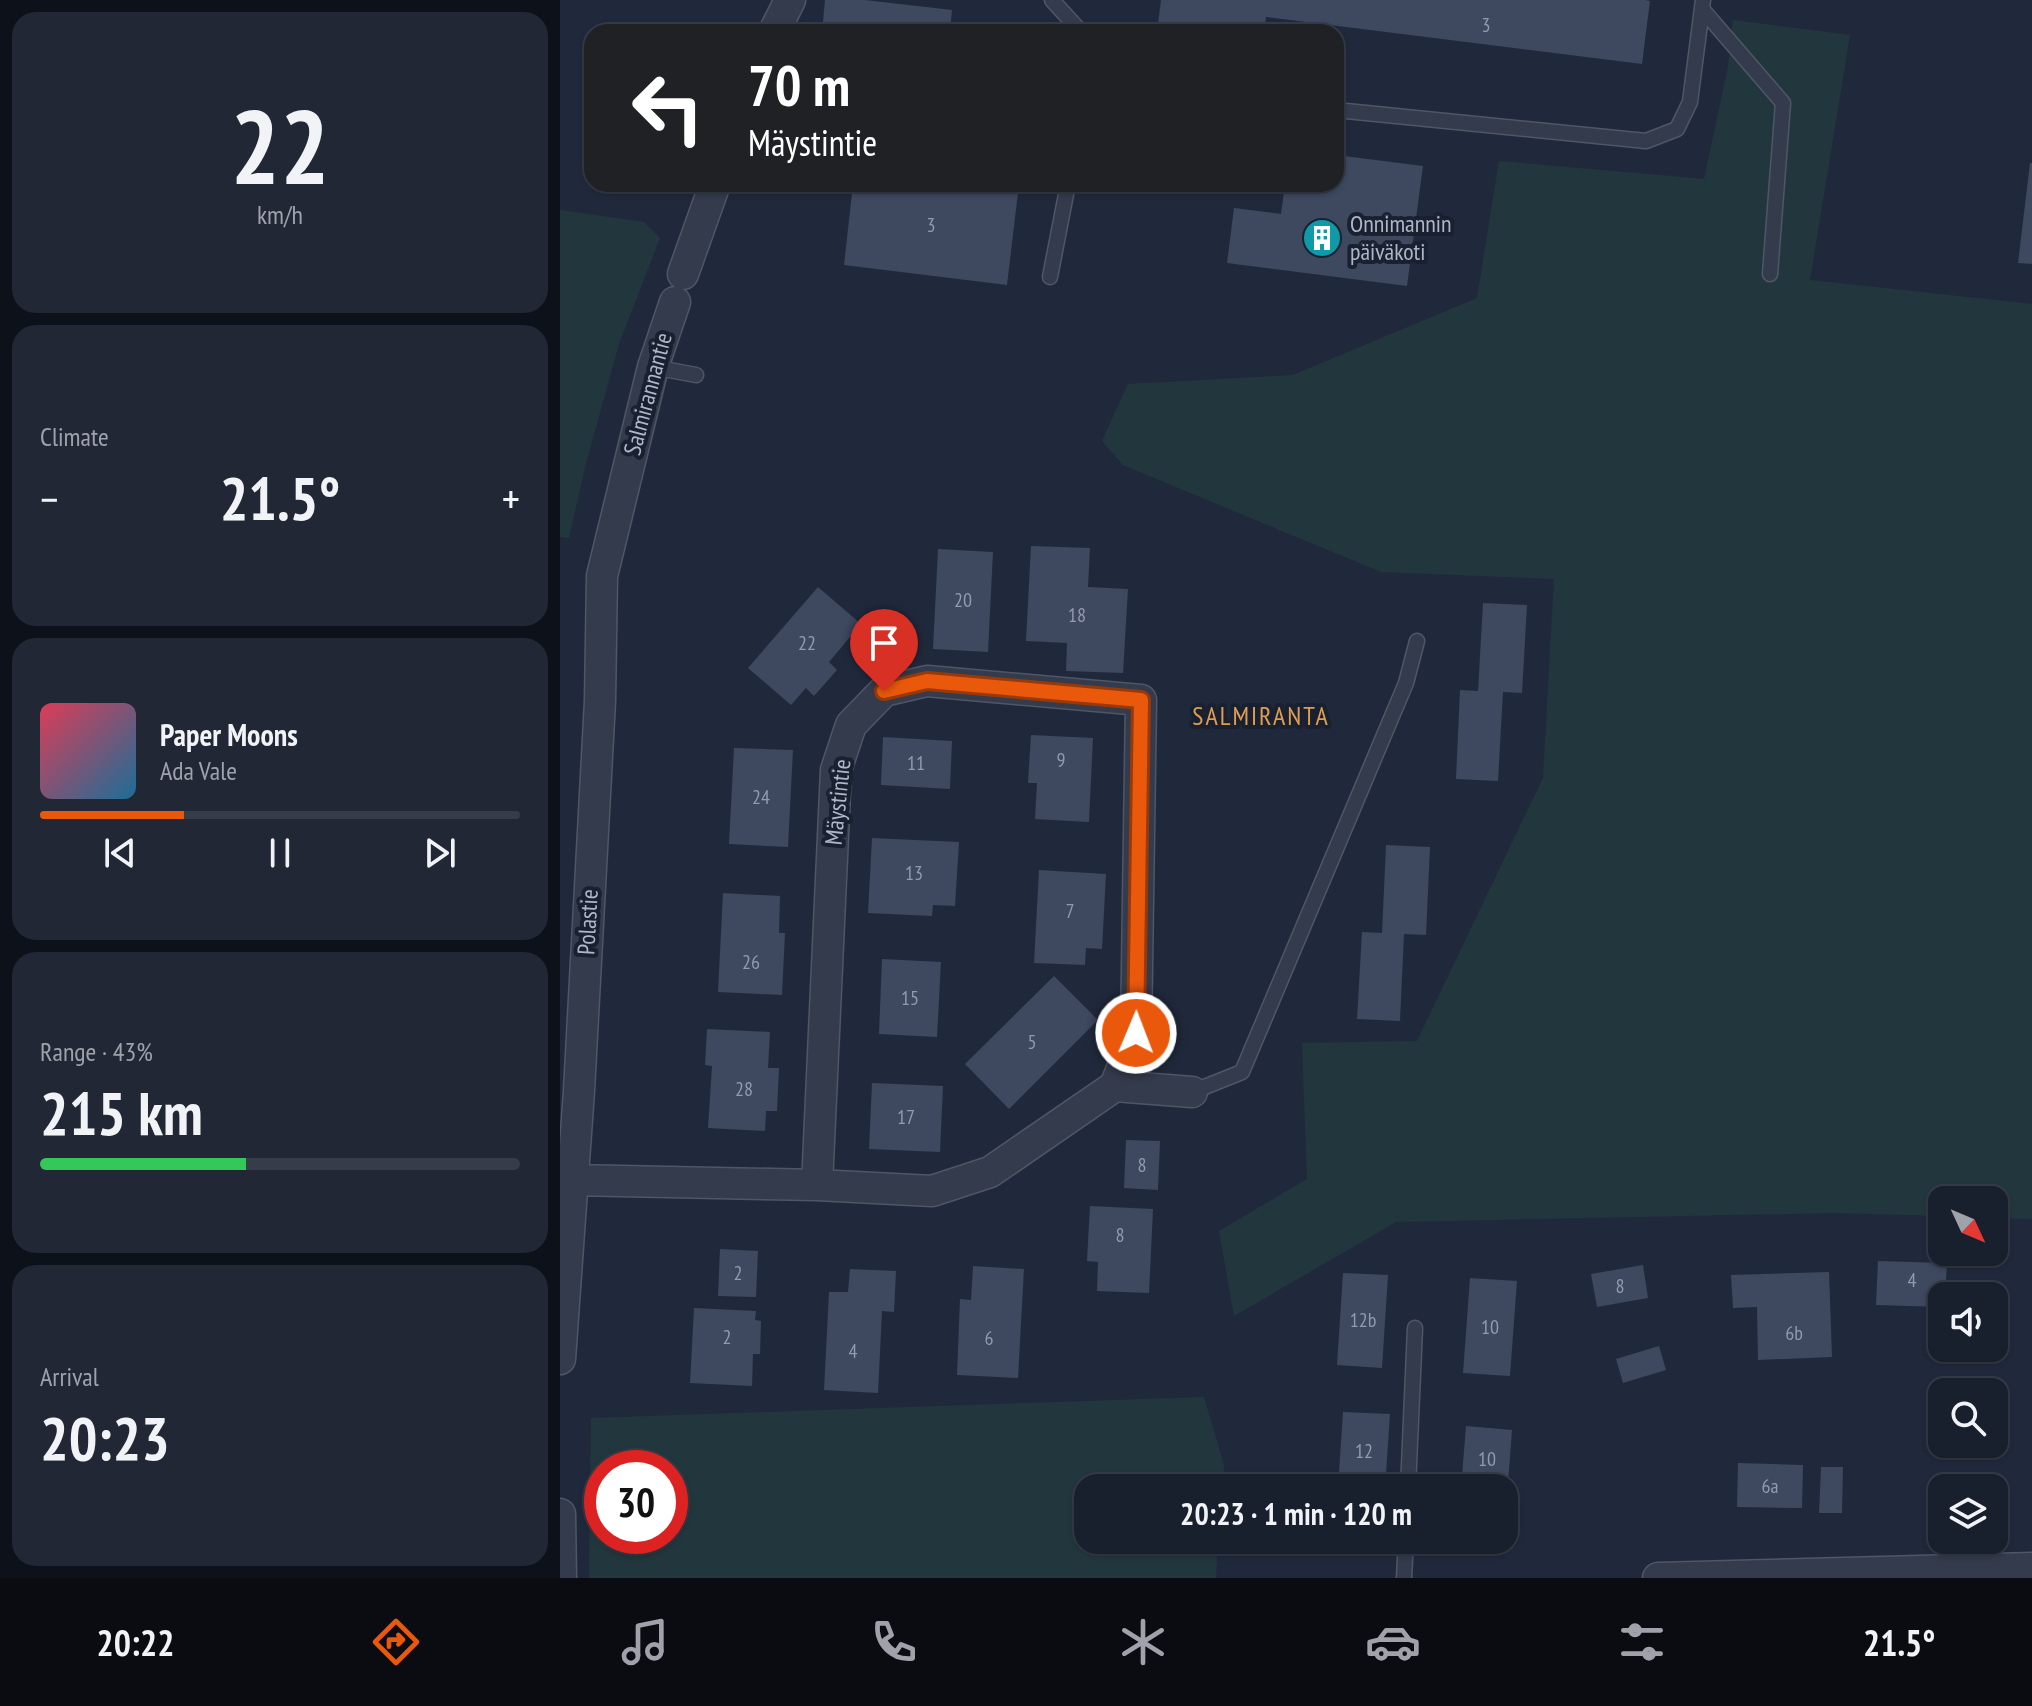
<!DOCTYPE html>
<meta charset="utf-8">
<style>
body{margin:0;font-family:"PT Sans Narrow",sans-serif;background:#212735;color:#f1f3f6;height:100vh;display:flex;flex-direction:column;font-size:30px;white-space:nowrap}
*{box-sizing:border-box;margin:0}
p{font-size:26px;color:#9fa2aa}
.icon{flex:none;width:44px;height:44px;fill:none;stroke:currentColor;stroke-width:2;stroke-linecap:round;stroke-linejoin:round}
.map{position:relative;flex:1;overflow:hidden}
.drawer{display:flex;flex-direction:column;gap:12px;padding:12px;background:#0d1119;width:560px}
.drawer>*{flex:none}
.hud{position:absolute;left:24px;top:24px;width:760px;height:168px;border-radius:24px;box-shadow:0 2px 6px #0004,0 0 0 2px #363d49;background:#202124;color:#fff;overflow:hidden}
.needle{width:52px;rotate:134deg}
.buttons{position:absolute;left:1368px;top:1186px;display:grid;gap:16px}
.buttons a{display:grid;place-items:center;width:80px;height:80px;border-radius:16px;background:#181f2d;box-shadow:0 2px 6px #0004,0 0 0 2px #363d49;font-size:40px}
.speed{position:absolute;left:24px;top:1450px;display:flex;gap:16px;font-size:40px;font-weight:700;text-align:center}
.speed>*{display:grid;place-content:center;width:104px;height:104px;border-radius:50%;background:#181f2d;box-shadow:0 2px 6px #0004,0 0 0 2px #363d49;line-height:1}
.speed .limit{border:12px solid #d22;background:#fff;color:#111}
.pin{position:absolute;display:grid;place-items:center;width:68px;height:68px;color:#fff;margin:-82px -34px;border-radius:50% 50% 50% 0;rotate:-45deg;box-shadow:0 0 8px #0007}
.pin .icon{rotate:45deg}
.me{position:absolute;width:88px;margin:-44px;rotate:1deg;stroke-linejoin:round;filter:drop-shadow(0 0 6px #0008)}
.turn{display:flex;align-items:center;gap:28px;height:168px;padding:0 32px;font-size:36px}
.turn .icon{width:104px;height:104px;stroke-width:2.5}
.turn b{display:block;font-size:56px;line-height:68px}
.big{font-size:60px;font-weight:700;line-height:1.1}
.drawer .tile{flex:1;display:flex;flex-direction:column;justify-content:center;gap:12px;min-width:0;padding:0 28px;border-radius:24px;background:#212735}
.drawer .dial{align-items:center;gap:0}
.dial b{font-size:104px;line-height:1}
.song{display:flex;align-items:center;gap:24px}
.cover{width:96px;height:96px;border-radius:12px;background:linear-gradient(135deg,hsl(350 70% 55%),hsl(200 70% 35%))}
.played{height:8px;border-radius:4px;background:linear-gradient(90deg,#ea580c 30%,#363d49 30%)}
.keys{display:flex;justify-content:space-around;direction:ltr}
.heat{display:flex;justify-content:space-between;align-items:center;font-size:44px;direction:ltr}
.charge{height:12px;border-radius:6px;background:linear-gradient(90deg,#34c759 43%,#363d49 0)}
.trip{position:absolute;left:514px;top:1474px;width:444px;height:80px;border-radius:24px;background:#181f2d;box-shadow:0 2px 6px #0004,0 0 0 2px #363d49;font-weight:700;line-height:80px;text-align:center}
.menu{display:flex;height:128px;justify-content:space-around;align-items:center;background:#0a0c12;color:#9fa2aa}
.menu .icon{width:56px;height:56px}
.menu .current{color:#ea580c}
.menu b{font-size:36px;color:#f1f3f6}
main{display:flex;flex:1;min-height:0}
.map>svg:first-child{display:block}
</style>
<main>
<section class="drawer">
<div class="tile dial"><b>22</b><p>km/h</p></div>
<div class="tile"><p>Climate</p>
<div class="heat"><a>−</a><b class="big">21.5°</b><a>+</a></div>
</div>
<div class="tile">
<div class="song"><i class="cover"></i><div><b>Paper Moons</b><p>Ada Vale</p></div></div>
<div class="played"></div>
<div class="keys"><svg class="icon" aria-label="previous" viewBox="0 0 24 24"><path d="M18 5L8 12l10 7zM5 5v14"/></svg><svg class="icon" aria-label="pause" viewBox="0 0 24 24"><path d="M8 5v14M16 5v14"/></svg><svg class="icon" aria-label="next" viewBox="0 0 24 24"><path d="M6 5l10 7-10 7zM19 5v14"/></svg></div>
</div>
<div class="tile"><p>Range · 43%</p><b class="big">215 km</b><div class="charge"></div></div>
<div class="tile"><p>Arrival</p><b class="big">20:23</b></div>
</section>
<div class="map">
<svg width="1472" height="1578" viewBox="0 0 1472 1578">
<rect width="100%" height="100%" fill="#20293c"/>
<path fill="#22373d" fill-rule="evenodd" d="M1173,20L1290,35L1250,280L1472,304V1219L1434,1218V1200H1382V1216L1273,1213L836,1222L674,1316L659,1231L747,1179L742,1043L857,1041L983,778L994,579L821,572L563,465L542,441L568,384L733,375L917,298L939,161L1144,179L1168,67Z
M0,210L84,222L100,238L59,344L25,467L9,538L0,537Z
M644,1397L664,1465L662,1488H528V1540H658L656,1578H29L31,1418ZM110,1468V1536H42V1468Z"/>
<path fill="#3e485e" d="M265,0H305L392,10L390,32H262Z
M601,0H1085L1090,1L1082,64L706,17L704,32H597Z
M776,155L863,166L847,286L667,263L674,208L721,214L725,184H776Z
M1470,163H1472V264L1458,263Z
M293,184H459L447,285L284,265Z
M471,546L530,548L528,587L568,589L563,673L506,671L507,643L466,641Z
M378,549L433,552L428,652L373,649Z
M258,587L301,624L269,662L277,670L254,696L246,688L231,705L188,668Z
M923,603L967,605L962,693L943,692L938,781L896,779L900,690L918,691Z
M471,735L533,738L529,822L475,819L477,783H468Z
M323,737L392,741L390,789L321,785Z
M174,748L233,750L228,847L169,844Z
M312,838L399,842L395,906L373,905L372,916L308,913Z
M826,845L870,847L866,935L844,934L840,1021L797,1019L802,932L822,933Z
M479,870L546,874L542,949L526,948L525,965L474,963Z
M163,893L220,896L219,933H225L222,995L158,992Z
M322,959L381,962L377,1037L319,1034Z
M494,976L538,1020L449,1109L405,1064Z
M147,1029L210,1032L208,1068H219L217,1111H206L205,1131L148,1128L152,1066L145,1065Z
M312,1083L383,1086L380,1152L309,1149Z
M566,1140L600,1141L598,1190L564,1188Z
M530,1206L593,1209L589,1293L537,1291L538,1262L527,1261Z
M160,1249L198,1251L196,1297L158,1296Z
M1318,1261L1387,1263L1385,1296H1382V1307L1316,1305Z
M1083,1265L1088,1298L1037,1307L1031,1274Z
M413,1266L464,1269L458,1378L397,1375L400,1299L411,1300Z
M290,1269L336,1271L334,1312L322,1311L318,1393L264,1390L269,1292H288Z
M1269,1272L1272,1357L1198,1360L1197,1307L1173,1308L1171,1275Z
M783,1273L828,1275L822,1368L777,1365Z
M910,1278L957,1281L950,1376L903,1373Z
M134,1308L196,1311L195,1320L201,1321L200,1354H193L192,1386L130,1383Z
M1099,1346L1106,1370L1063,1383L1056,1359Z
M1381,1381L1421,1382L1420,1392H1381Z
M783,1412L830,1414L825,1488H778Z
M1379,1424H1382V1444H1418V1453L1378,1452Z
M906,1426L952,1430L946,1510H944V1488H901Z
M1178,1463L1243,1465L1242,1508L1177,1507Z
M1261,1467H1283L1282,1513H1259Z"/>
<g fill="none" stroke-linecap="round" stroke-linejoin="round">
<g stroke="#4f5666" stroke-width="17">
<path id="lane" d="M492,0L521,32
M1142,9L1223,103L1210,274
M776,110L1086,141L1117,129L1130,102L1143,0
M490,277L508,184
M93,367L136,375
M632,1092L682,1072L846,683L857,641
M848,1488L855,1328
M844,1578L846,1540"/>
</g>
<g stroke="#4f5666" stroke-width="33">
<path id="street" d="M214,32L230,0
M123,274L155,184
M555,1086L632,1092
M13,1180L257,1185L276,770L291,725L324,691L367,681L581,700L576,1033L555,1086L430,1172L372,1191L257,1185
M0,1359L19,1091L40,701L42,576L93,367L115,302
M0,1514L1,1578
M1098,1578L1472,1568"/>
</g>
<use href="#lane" stroke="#343b4c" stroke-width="14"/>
<use href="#street" stroke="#343b4c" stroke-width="30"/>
</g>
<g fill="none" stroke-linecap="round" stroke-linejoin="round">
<g stroke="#983908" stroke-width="20">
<path id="route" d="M324,691L367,681L581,700L576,1033"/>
</g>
<use href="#route" stroke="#ea580c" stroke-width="14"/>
</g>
<defs>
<g id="building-disc" transform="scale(2)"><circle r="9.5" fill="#0f9aa8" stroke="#192030"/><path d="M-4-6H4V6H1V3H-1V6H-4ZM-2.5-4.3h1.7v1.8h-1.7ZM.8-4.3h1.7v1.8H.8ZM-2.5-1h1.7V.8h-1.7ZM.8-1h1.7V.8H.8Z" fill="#fff"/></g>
</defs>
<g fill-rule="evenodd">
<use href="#building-disc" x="762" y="238"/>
</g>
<g text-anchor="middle" stroke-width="8" stroke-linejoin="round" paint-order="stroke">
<g font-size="20" fill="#939aae">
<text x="926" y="32">3</text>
<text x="371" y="232">3</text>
<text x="403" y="607">20</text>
<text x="517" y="622">18</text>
<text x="247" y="650">22</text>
<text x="501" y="767">9</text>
<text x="356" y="770">11</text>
<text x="201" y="804">24</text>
<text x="354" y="880">13</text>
<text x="510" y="918">7</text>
<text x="191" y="969">26</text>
<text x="350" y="1005">15</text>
<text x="472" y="1049">5</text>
<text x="184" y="1096">28</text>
<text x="346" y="1124">17</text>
<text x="582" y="1172">8</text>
<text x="560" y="1242">8</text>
<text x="178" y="1280">2</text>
<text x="1352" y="1287">4</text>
<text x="1060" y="1293">8</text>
<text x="803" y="1327">12b</text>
<text x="930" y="1334">10</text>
<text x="1234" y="1340">6b</text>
<text x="167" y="1344">2</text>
<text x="429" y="1345">6</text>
<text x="293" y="1358">4</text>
<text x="804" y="1458">12</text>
<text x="927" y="1466">10</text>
<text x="1210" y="1493">6a</text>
</g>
<g font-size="24" fill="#afb6c8" stroke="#192030" text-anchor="start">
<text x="790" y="232">Onnimannin<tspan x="790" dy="28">päiväkoti</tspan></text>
</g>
<g font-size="24" fill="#afb6c8" stroke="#192030">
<text transform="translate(88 394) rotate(-75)" y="8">Salmirannantie</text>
<text transform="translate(278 802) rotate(-84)" y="8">Mäystintie</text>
<text transform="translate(28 922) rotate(-87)" y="8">Polastie</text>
</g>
<g font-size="26" letter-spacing="2" fill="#dc9d55" stroke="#192030">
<text x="701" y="725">SALMIRANTA</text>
</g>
</g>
</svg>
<div class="buttons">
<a><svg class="needle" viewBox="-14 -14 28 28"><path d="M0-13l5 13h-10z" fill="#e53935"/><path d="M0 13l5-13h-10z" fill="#9fa2aa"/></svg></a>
<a><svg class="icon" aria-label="sound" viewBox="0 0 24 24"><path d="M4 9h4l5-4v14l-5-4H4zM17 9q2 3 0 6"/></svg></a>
<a><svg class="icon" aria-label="search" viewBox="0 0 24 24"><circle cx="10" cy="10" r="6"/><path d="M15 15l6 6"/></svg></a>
<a><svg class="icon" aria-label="layers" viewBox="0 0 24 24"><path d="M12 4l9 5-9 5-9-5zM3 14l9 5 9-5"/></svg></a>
</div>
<div class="speed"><div class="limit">30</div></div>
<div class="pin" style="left:324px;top:691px;background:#d93025"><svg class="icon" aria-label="arrive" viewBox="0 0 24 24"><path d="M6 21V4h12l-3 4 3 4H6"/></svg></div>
<svg class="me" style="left:576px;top:1033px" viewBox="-20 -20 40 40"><circle r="17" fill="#ea580c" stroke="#fff" stroke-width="3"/><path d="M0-11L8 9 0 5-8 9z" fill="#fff"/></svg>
<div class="trip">20:23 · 1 min · 120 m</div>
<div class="hud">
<div class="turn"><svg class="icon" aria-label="left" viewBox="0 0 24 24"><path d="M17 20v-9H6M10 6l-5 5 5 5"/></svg><div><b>70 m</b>Mäystintie</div></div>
</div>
</div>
</main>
<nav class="menu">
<b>20:22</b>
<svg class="icon current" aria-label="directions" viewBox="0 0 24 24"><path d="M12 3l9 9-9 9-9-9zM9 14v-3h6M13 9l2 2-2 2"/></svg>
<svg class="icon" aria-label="music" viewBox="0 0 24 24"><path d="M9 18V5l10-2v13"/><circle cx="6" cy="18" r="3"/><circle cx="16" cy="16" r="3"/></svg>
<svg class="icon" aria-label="phone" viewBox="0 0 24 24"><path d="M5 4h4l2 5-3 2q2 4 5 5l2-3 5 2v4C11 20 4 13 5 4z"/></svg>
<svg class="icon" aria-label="climate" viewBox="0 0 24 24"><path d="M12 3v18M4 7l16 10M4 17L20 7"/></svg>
<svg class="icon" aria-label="car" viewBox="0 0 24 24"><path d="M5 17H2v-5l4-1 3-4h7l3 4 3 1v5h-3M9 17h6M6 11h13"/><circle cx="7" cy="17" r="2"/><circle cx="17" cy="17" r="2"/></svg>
<svg class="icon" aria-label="filters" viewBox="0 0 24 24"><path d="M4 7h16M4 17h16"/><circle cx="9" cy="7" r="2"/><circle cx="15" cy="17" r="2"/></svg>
<b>21.5°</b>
</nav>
